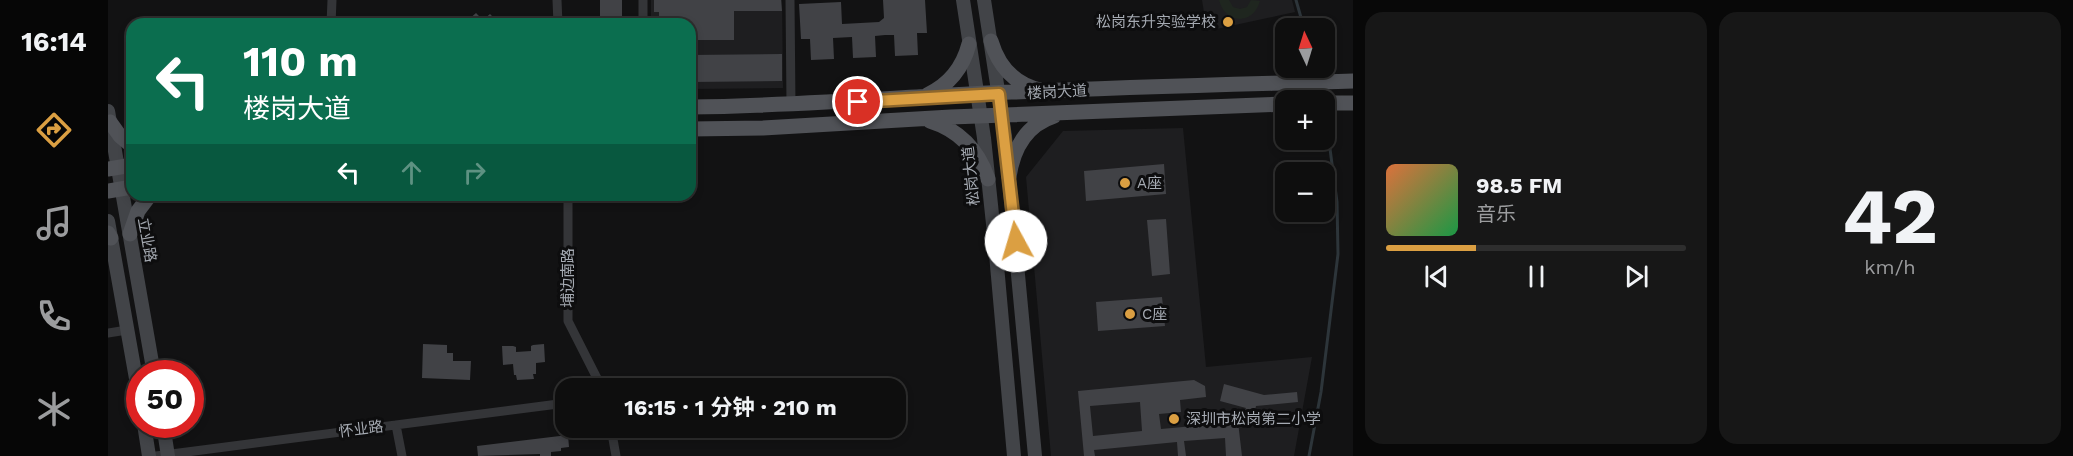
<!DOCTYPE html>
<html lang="zh">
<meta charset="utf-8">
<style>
body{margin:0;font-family:"Work Sans","Noto Sans SC",sans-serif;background:#171717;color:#f1f3f6;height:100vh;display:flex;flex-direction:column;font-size:22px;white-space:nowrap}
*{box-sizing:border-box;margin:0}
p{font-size:20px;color:#9b9c9e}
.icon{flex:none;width:33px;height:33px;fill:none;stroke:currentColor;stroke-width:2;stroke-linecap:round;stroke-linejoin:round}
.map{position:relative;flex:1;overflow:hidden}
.details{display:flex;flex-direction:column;gap:12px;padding:12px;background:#080808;width:720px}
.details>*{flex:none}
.banner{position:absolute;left:18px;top:18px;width:570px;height:183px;border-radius:18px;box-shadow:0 3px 9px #0003,0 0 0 2px #2e2e2e;background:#0b6e4f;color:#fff;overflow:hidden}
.needle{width:39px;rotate:356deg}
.tools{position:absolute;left:1167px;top:18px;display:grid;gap:12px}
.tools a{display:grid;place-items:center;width:60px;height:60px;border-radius:12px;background:#0e0e0e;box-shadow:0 3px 9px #0003,0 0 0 2px #2e2e2e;font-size:30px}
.speed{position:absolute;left:18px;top:360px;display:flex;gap:12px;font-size:30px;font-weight:700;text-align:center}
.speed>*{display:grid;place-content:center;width:78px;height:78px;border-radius:50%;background:#0e0e0e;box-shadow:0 3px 9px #0003,0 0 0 2px #2e2e2e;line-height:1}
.speed .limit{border:9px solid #d22;background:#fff;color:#111}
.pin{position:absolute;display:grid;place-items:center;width:51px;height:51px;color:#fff;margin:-26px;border:3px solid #fff;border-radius:50%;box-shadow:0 2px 6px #0007}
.me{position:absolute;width:66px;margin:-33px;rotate:354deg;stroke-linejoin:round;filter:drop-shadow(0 0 4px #0008)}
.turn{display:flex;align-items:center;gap:21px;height:126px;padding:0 18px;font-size:27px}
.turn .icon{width:78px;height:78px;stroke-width:2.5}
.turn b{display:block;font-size:42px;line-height:51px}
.lanes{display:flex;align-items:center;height:57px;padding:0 18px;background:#0003;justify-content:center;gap:30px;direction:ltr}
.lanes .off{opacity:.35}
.details .card{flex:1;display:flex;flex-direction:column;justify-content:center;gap:9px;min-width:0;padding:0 21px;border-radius:18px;background:#171717}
.details .dial{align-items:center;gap:0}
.dial b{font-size:78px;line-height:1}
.song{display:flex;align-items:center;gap:18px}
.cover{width:72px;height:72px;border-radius:9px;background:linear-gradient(135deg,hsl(20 70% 55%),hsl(140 70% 35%))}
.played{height:6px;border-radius:3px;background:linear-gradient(90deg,#db9f42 30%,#2e2e2e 30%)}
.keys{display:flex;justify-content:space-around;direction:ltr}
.details .tiles{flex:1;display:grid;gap:12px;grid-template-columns:repeat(2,1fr)}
.trip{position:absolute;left:447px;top:378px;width:351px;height:60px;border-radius:18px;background:#0e0e0e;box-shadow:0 3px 9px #0003,0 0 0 2px #2e2e2e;font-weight:700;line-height:60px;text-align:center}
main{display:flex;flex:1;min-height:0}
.tab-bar{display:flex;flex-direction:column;width:108px;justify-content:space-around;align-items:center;background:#060606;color:#9b9c9e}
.tab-bar .icon{width:42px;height:42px}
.tab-bar .active{color:#db9f42}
.tab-bar b{font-size:27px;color:#f1f3f6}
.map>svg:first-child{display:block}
</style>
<main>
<nav class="tab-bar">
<b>16:14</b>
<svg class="icon active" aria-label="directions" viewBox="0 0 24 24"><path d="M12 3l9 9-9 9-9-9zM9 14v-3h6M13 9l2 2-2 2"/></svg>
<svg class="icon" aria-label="music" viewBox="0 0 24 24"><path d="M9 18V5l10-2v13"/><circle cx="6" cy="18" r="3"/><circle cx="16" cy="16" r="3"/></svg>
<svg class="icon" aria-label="phone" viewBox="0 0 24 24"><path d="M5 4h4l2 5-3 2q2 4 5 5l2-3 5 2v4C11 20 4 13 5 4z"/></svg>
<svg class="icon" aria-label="climate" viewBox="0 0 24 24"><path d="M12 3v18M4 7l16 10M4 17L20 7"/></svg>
</nav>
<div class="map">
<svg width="1245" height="456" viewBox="0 0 1245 456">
<rect width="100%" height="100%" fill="#121213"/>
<path fill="#1e1e20" d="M543,0H674L675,88L582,89V24H543Z
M1094,0H1184L1187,12L1099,31Z
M1075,128L1098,367L1204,357L1186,456H943L918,177L955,131Z"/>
<path fill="#1f261f" d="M1111,0H1121L1125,7L1132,9L1139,7L1143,0L1152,1C1145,26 1117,24 1111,0Z"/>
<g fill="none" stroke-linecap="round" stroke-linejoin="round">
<path stroke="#2d353a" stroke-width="3" d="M1188,0L1196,28
M1201,456L1213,392L1230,254L1229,202L1219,126"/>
</g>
<path fill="#414246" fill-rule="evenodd" d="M492,0H514V20L504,21V24H492Z
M546,0H673L674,11H626V40H582V24H551V12H546Z
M775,0H817L819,33H809L810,55L787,56L786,35H777L767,36L768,57L745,58L744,37L725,38L726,59L703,60L702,39H693L691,4L733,2L734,24L771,22L776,18Z
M368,13L375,20L382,14L392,24H363L360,20Z
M674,54V81L582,82V55Z
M1056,164L1058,194L978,201L976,171Z
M1058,219L1062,274L1044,276L1039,220Z
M1054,297L1057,326L990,331L988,302Z
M315,344L339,345V353H345V361H363L362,380L314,378Z
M436,344L437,362L428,363V374H425L426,379L409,380L408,375H406L405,364L395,365L394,346H405L408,347V352L423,351V346L425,345Z
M1086,380L1097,386L1098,397L1072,400L1073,412L1051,414L1053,429L1130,422L1134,456H1118L1117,438L1076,441L1078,456H1070L1069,442L986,450L987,456H976L970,391ZM1032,402L1034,431L985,436L982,406Z
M1116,384L1156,395L1189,392L1190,402L1148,406L1146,415L1136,413L1138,408L1112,401Z
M460,435L461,447L453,448V451L443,452V456H432V454L370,456L369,446Z"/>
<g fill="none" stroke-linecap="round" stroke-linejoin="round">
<path stroke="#343538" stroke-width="9" d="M449,0L450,24
M535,0V24
M682,0L683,105
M223,24L224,0
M460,195V321L494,388
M0,333L19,330
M288,425L294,456
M503,428L508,456
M48,456L458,403"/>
<path stroke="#424448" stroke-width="14" d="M855,0L876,138L887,243L906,456
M876,0L897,136L927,456
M0,111L46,374
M0,221L32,401
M36,424L41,456
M55,424L60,456"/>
<path stroke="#505257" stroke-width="15" d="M883,41C890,65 906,84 932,90
M819,95C841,85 855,67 861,44
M1216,103H1245
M582,107C669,106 754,100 841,95C975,88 1110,85 1245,81
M822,121C851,130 870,150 880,179
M2,122L12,136L24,146
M582,129L655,128L843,117L1178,104
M0,169L24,165
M901,177C905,149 918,125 946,116
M0,191L24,187
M0,233L3,238
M22,234L30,211L42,195"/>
</g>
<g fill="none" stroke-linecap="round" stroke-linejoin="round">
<g stroke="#8e672b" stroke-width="15">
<path id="route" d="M750,102L891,94L908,241"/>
</g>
<use href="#route" stroke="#db9f42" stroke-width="10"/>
</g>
<g fill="#db9f42" stroke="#0d0d0e" stroke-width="2">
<circle cx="1120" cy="22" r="6"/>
<circle cx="1017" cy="183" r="6"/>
<circle cx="1022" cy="314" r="6"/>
<circle cx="1066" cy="419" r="6"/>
</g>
<g text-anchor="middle" stroke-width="6" stroke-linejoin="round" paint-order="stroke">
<g font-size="15" fill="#a5aab2" stroke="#0d0d0e" text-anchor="start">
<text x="1108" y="27" text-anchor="end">松岗东升实验学校</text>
<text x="1029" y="188">A座</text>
<text x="1034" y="319">C座</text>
<text x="1078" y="424">深圳市松岗第二小学</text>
</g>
<g font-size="15" fill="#a5aab2" stroke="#0d0d0e">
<text transform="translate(949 92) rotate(-3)" y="5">楼岗大道</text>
<text transform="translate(863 176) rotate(-96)" y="5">松岗大道</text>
<text transform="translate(39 240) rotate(80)" y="5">立业路</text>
<text transform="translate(460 278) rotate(-90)" y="5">埔边南路</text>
<text transform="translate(253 429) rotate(-7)" y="5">怀业路</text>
</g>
</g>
</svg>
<div class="tools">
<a><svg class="needle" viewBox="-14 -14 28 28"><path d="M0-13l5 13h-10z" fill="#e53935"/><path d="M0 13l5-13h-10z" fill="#9b9c9e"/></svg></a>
<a>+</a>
<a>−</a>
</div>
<div class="speed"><div class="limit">50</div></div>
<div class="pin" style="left:750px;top:102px;background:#d93025"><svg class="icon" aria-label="arrive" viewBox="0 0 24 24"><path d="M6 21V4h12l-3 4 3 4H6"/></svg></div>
<svg class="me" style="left:908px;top:241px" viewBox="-20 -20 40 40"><circle r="19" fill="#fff"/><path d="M0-13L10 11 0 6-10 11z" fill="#db9f42"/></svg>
<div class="trip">16:15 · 1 分钟 · 210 m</div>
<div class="banner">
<div class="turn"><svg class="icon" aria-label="left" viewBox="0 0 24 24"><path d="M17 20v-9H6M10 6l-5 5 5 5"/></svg><div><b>110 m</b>楼岗大道</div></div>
<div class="lanes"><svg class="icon" aria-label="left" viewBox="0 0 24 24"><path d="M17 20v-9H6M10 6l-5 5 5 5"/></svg><svg class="icon off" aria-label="ahead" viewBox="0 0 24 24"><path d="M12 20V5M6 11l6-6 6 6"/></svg><svg class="icon off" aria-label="right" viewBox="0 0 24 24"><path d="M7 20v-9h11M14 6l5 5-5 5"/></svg></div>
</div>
</div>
<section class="details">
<div class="tiles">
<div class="card">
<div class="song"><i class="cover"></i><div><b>98.5 FM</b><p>音乐</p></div></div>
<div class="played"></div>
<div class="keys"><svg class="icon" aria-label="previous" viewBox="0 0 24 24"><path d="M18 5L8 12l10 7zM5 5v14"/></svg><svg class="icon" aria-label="pause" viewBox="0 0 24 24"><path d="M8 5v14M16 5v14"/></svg><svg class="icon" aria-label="next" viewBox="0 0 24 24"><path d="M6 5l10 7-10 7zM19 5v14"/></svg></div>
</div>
<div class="card dial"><b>42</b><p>km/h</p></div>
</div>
</section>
</main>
